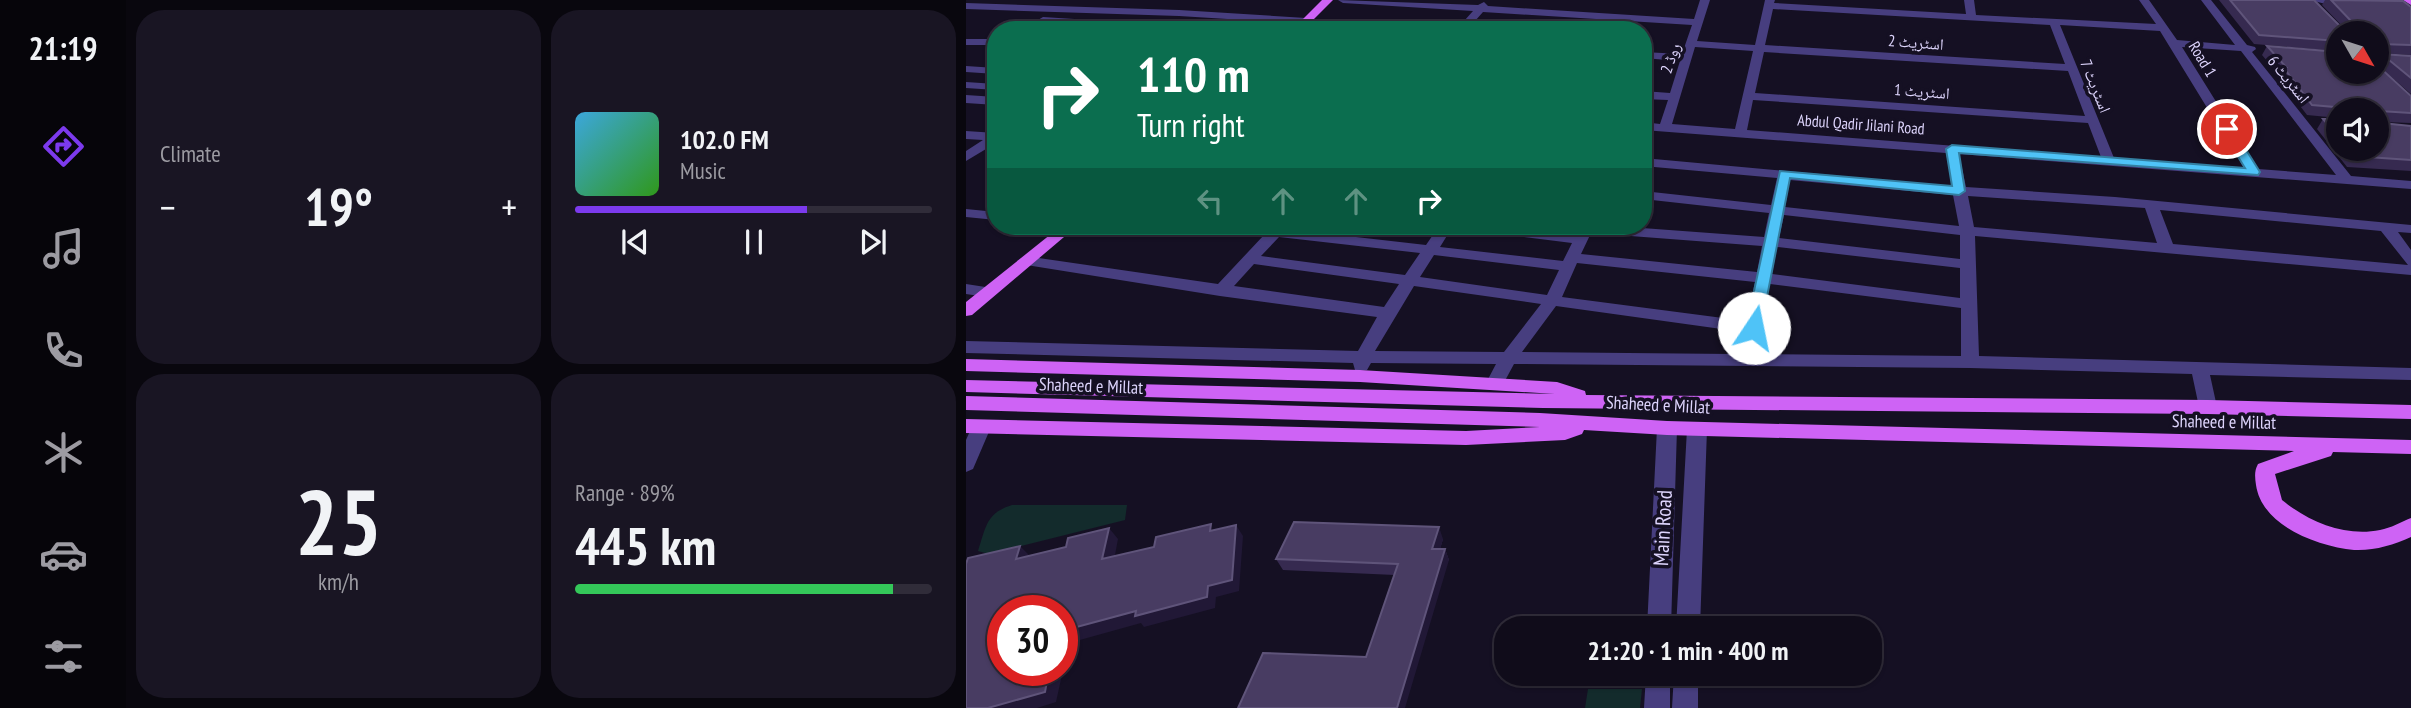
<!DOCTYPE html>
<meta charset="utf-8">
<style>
body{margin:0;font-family:"PT Sans Narrow","Noto Naskh Arabic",sans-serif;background:#191523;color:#f1f3f6;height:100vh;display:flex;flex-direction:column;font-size:26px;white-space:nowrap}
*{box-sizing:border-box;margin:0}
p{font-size:23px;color:#9c9ba2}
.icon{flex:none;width:38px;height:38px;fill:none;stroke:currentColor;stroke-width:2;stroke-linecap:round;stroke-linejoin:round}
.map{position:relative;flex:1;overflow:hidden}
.drawer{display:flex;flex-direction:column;gap:10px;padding:10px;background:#09070e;width:840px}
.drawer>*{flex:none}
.top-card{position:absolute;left:21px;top:21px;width:665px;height:214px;border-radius:28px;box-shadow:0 2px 5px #0004,0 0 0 2px #302c39;background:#0b6e4f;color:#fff;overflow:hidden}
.needle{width:46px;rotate:129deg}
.tools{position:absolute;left:1360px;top:21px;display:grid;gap:14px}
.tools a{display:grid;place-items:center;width:63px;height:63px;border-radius:50%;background:#100c1a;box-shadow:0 2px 5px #0004,0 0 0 2px #302c39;font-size:35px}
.speed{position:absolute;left:21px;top:595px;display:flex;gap:14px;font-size:35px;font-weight:700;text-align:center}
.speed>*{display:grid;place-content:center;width:91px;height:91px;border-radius:50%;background:#100c1a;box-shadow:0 2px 5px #0004,0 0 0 2px #302c39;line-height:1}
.speed .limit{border:10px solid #d22;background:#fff;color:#111}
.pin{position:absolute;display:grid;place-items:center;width:60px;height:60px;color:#fff;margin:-30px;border:4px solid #fff;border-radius:50%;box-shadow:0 2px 7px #0007}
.me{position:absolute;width:77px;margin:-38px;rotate:11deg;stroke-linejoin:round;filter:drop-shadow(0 0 5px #0008)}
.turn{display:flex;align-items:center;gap:24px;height:147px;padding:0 35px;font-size:32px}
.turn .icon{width:91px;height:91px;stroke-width:2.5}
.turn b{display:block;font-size:49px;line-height:60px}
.lanes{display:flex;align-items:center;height:66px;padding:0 35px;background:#0003;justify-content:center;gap:35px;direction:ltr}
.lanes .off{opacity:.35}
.big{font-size:52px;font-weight:700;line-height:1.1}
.drawer .widget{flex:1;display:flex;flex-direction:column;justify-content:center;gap:10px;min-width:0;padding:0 24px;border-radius:28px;background:#191523}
.drawer .dial{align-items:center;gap:0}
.dial b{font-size:91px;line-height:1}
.song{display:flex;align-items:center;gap:21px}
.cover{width:84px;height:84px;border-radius:10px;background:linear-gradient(135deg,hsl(200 70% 55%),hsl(110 70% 35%))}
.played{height:7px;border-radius:4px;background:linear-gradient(90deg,#7c3aed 65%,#302c39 65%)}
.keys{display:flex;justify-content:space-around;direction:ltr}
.heat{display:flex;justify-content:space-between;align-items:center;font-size:38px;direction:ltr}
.charge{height:10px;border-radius:5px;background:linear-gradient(90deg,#34c759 89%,#302c39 0)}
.drawer .tiles{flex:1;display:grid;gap:10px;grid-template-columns:repeat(2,1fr)}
.trip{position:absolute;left:528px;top:616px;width:388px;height:70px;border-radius:28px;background:#100c1a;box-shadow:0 2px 5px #0004,0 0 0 2px #302c39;font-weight:700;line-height:70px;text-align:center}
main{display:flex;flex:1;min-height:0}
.menu{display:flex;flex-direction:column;width:126px;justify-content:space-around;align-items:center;background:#06050a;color:#9c9ba2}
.menu .icon{width:49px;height:49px}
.menu .selected{color:#7c3aed}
.menu b{font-size:32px;color:#f1f3f6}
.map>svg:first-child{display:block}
</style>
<main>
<nav class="menu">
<b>21:19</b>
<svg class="icon selected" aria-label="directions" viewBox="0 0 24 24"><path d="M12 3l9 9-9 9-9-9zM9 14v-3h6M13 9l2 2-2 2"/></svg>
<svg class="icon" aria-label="music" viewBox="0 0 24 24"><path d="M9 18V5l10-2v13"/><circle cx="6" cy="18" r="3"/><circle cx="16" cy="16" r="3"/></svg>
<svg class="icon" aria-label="phone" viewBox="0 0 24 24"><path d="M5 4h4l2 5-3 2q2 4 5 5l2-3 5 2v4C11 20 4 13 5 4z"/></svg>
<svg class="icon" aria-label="climate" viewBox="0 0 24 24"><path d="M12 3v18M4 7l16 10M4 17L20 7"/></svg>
<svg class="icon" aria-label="car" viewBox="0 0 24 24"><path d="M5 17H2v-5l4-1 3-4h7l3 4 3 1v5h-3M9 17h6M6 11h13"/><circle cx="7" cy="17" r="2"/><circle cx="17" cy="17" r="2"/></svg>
<svg class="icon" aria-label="filters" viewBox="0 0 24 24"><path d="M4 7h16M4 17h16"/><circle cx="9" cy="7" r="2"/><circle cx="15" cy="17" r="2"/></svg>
</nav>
<section class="drawer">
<div class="tiles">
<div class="widget"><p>Climate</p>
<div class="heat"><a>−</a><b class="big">19°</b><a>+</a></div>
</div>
<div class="widget">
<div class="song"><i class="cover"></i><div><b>102.0 FM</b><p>Music</p></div></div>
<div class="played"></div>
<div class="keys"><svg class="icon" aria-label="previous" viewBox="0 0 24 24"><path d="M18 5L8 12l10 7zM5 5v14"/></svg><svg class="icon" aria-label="pause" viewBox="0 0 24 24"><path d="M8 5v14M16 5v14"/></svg><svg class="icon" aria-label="next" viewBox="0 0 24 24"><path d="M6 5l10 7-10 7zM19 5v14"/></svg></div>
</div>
<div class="widget dial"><b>25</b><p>km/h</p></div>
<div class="widget"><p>Range · 89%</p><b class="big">445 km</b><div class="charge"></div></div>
</div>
</section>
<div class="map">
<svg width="1445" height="708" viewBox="0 0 1445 708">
<rect width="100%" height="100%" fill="#151023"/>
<path fill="#132b2c" d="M46,505H161L159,520L23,554L12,551C20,527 20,513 46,505Z
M622,689H676L674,708H619Z"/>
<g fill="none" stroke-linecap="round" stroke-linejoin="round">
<path fill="#473e7f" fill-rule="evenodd" d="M372,0L512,5L518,2L522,6L728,19L734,0H744L731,41L789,45L799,0H809L808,3L1000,14L998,0H1008L1010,15L1190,24L1173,0H1183L1211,40L1269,45L1235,0H1245L1281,45L1289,47L1290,49L1286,52L1385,176L1445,181V189L993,154L1000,187L1149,197L1445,225V233L1432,232L1445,250V275L1009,236L1013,356L1445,368V380L1244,375L1251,407L1249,412H1235L1233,407L1226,374L1004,368L548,364L535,388H523L520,383L530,364L405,363L401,370H389L387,363L0,353V341L392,351L411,317L254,296L54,264L51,261L59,256L252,284L298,235L256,230L249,226H322L320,229L460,245L473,226H487L474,247L597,261L606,243L503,230L496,226H539L610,234L614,226H649L798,237L803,213L677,199V191L805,205L811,178L677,166V158L986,186L980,153L677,130V122L694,124L702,100L677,99V91L704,93L714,61L677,58V52L716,54L726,25L517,12L501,30H490L507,11L377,3ZM807,9L1084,25L1099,64L799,45ZM1094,25L1194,31L1278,168L1148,158ZM729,47L787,51L769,129L706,124ZM1216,47L1275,51L1370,175L1292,169ZM798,52L1102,71L1119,116L789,93ZM787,100L1122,123L1135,157L781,130ZM824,180L987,195L993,226L819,207ZM1002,196L1179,208L1191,243L1008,227ZM1194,210L1415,231L1442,265L1207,244ZM818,215L994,235V259L813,238ZM625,233L796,246L791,272L615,254ZM313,237L454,253L439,275L295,256ZM811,247L994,268V298L806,274ZM468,255L593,270L581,295L454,277ZM611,263L789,282L780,321L596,297ZM288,264L433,284L418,307L268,286ZM804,284L995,308V356L784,354L795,328ZM448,286L575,304L538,352L409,351ZM590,306L777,332L766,354L556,352Z
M1347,0H1385L1387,2C1378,7 1356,5 1347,0Z
M0,3L213,10L340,18L345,21L340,24L213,16L0,9Z
M77,17L234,27L239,30H182L73,22L72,20Z
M0,39H30V45H0Z
M0,66L30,68V74L0,72Z
M0,82L30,84V90L0,88Z
M0,95L30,97V105L0,103Z
M0,131L30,133V143L0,161V151L17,140L0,139Z
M0,209L30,212V220L0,217Z
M0,284L26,288L28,292L20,297L0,294Z
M15,420L22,422L25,427L7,469L0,472V440L8,422Z
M701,421L708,423L711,428L705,628H681L691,428L694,423Z
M731,422L738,424L741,429L734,628H710L721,429L724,424Z
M680,674H704V708H678Z
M708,674H732V708H706Z"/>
<path fill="#ce63f5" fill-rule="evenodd" d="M356,0H367L337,30H326Z
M1437,0H1445V5Z
M95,226H111L6,315L0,316V302Z
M0,359L394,370L591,382L619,391L620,395L1242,400L1445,405V419L1242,414L577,408L0,392V380L589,394L394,382L0,371Z
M0,396L574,413L701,421L1445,440V454L1367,452L1365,456L1309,474L1316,500C1343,522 1379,537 1414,530C1425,528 1435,522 1445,518V537C1427,545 1408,551 1388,550C1351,546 1296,526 1290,485C1289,478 1288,471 1292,464L1328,451L701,435L618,430L616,434L599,440L500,445L0,433V419L500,431L574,427L0,410Z"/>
</g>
<path fill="#362a50" d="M1253,0H1348L1377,29H1379L1356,5L1359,0H1424L1445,7V55L1415,53L1445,56V94L1414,67L1445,96V123L1416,122V123L1445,126V171L1381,167L1351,129L1357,119H1372V149H1410V110H1372V118L1341,115L1312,77L1313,75L1296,55L1301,46L1410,72V33H1372V51L1288,44Z
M477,539L474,549H479L483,560L400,657L429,575L317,570L310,559Z"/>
<path fill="#211836" d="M270,525L277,536L273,591L250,597L249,608L178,627L175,623L103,643L90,702L71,708H22L83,670H96V631L242,586Z
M473,527L477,539L471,560L466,549Z
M143,528L152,539L146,571L136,559Z
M54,546L65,557L50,559Z
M479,549L483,560L439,708H431Z"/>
<path fill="#483c62" stroke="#5f547a" stroke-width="2" d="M1264,0H1348L1377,29L1386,26V22L1365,0L1437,1L1445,7V45L1414,44L1415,54L1445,56V78L1417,55L1414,56L1410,60V33H1372V41L1293,35Z
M1301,46L1372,52V72H1410V64L1445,96V113L1414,111L1416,123L1445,126V160L1387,156L1381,149H1410V110H1380V108L1346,105L1317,67H1320Z
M1357,119H1372V137Z
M328,522L473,527L466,549H479L431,708H272L297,653L400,657L432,564L310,559Z
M245,524L244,531L270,525L266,580L242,586L241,597L169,616L170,611L96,631V611H37V670H83L79,692L22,708H0V564L2,558L54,546L50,559L100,547L102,538L143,528L136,559L188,547L190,537Z"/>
<path fill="#4fc3f7" stroke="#337fa1" stroke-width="2" d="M1261,126L1267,129L1294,172L1292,175L993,153L999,191L993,195L824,178L795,328L788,334L780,328L814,171L986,186L980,149L986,145L1279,168L1255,129Z"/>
<g text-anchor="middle" stroke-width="7" stroke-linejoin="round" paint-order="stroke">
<g font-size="16" fill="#ddd4fc" stroke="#151023">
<text transform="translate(950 42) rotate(4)" y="6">اسٹریٹ 2</text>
<text transform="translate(704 58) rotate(-71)" y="6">روڈ 2</text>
<text transform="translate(1237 59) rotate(59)" y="6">Road 1</text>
<text transform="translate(1323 79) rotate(51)" y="6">اسٹریٹ 6</text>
<text transform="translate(1130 86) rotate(68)" y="6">اسٹریٹ 7</text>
<text transform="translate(956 91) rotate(4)" y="6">اسٹریٹ 1</text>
<text transform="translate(895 124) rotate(4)" y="6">Abdul Qadir Jilani Road</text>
</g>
<g font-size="18" fill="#ddd4fc" stroke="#151023">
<text transform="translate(125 386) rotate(2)" y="6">Shaheed e Millat</text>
<text transform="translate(692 405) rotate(3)" y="6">Shaheed e Millat</text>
<text transform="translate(1258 422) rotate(1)" y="6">Shaheed e Millat</text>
</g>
<g font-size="21" fill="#ddd4fc" stroke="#151023">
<text transform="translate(697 528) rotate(-87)" y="7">Main Road</text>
</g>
</g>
</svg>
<div class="tools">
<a><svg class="needle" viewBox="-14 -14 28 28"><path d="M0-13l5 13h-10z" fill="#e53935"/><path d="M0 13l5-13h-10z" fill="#9c9ba2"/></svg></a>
<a><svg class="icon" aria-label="sound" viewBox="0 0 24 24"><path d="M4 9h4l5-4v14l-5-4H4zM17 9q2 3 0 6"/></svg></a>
</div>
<div class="speed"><div class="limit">30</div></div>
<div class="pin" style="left:1261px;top:129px;background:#d93025"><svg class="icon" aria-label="arrive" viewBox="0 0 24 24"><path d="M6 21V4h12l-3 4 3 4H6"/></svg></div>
<svg class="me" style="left:788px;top:328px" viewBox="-20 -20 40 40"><circle r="19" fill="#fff"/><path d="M0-13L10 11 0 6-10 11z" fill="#4fc3f7"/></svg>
<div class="trip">21:20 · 1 min · 400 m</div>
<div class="top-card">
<div class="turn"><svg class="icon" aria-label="right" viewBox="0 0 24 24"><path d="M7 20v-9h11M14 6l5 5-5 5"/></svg><div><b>110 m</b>Turn right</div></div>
<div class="lanes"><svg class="icon off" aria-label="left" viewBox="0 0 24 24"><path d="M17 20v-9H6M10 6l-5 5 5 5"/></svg><svg class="icon off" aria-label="ahead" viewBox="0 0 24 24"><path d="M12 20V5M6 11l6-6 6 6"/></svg><svg class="icon off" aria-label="ahead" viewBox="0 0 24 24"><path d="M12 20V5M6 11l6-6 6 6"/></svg><svg class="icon" aria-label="right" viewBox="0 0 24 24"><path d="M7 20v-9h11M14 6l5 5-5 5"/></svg></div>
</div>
</div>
</main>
